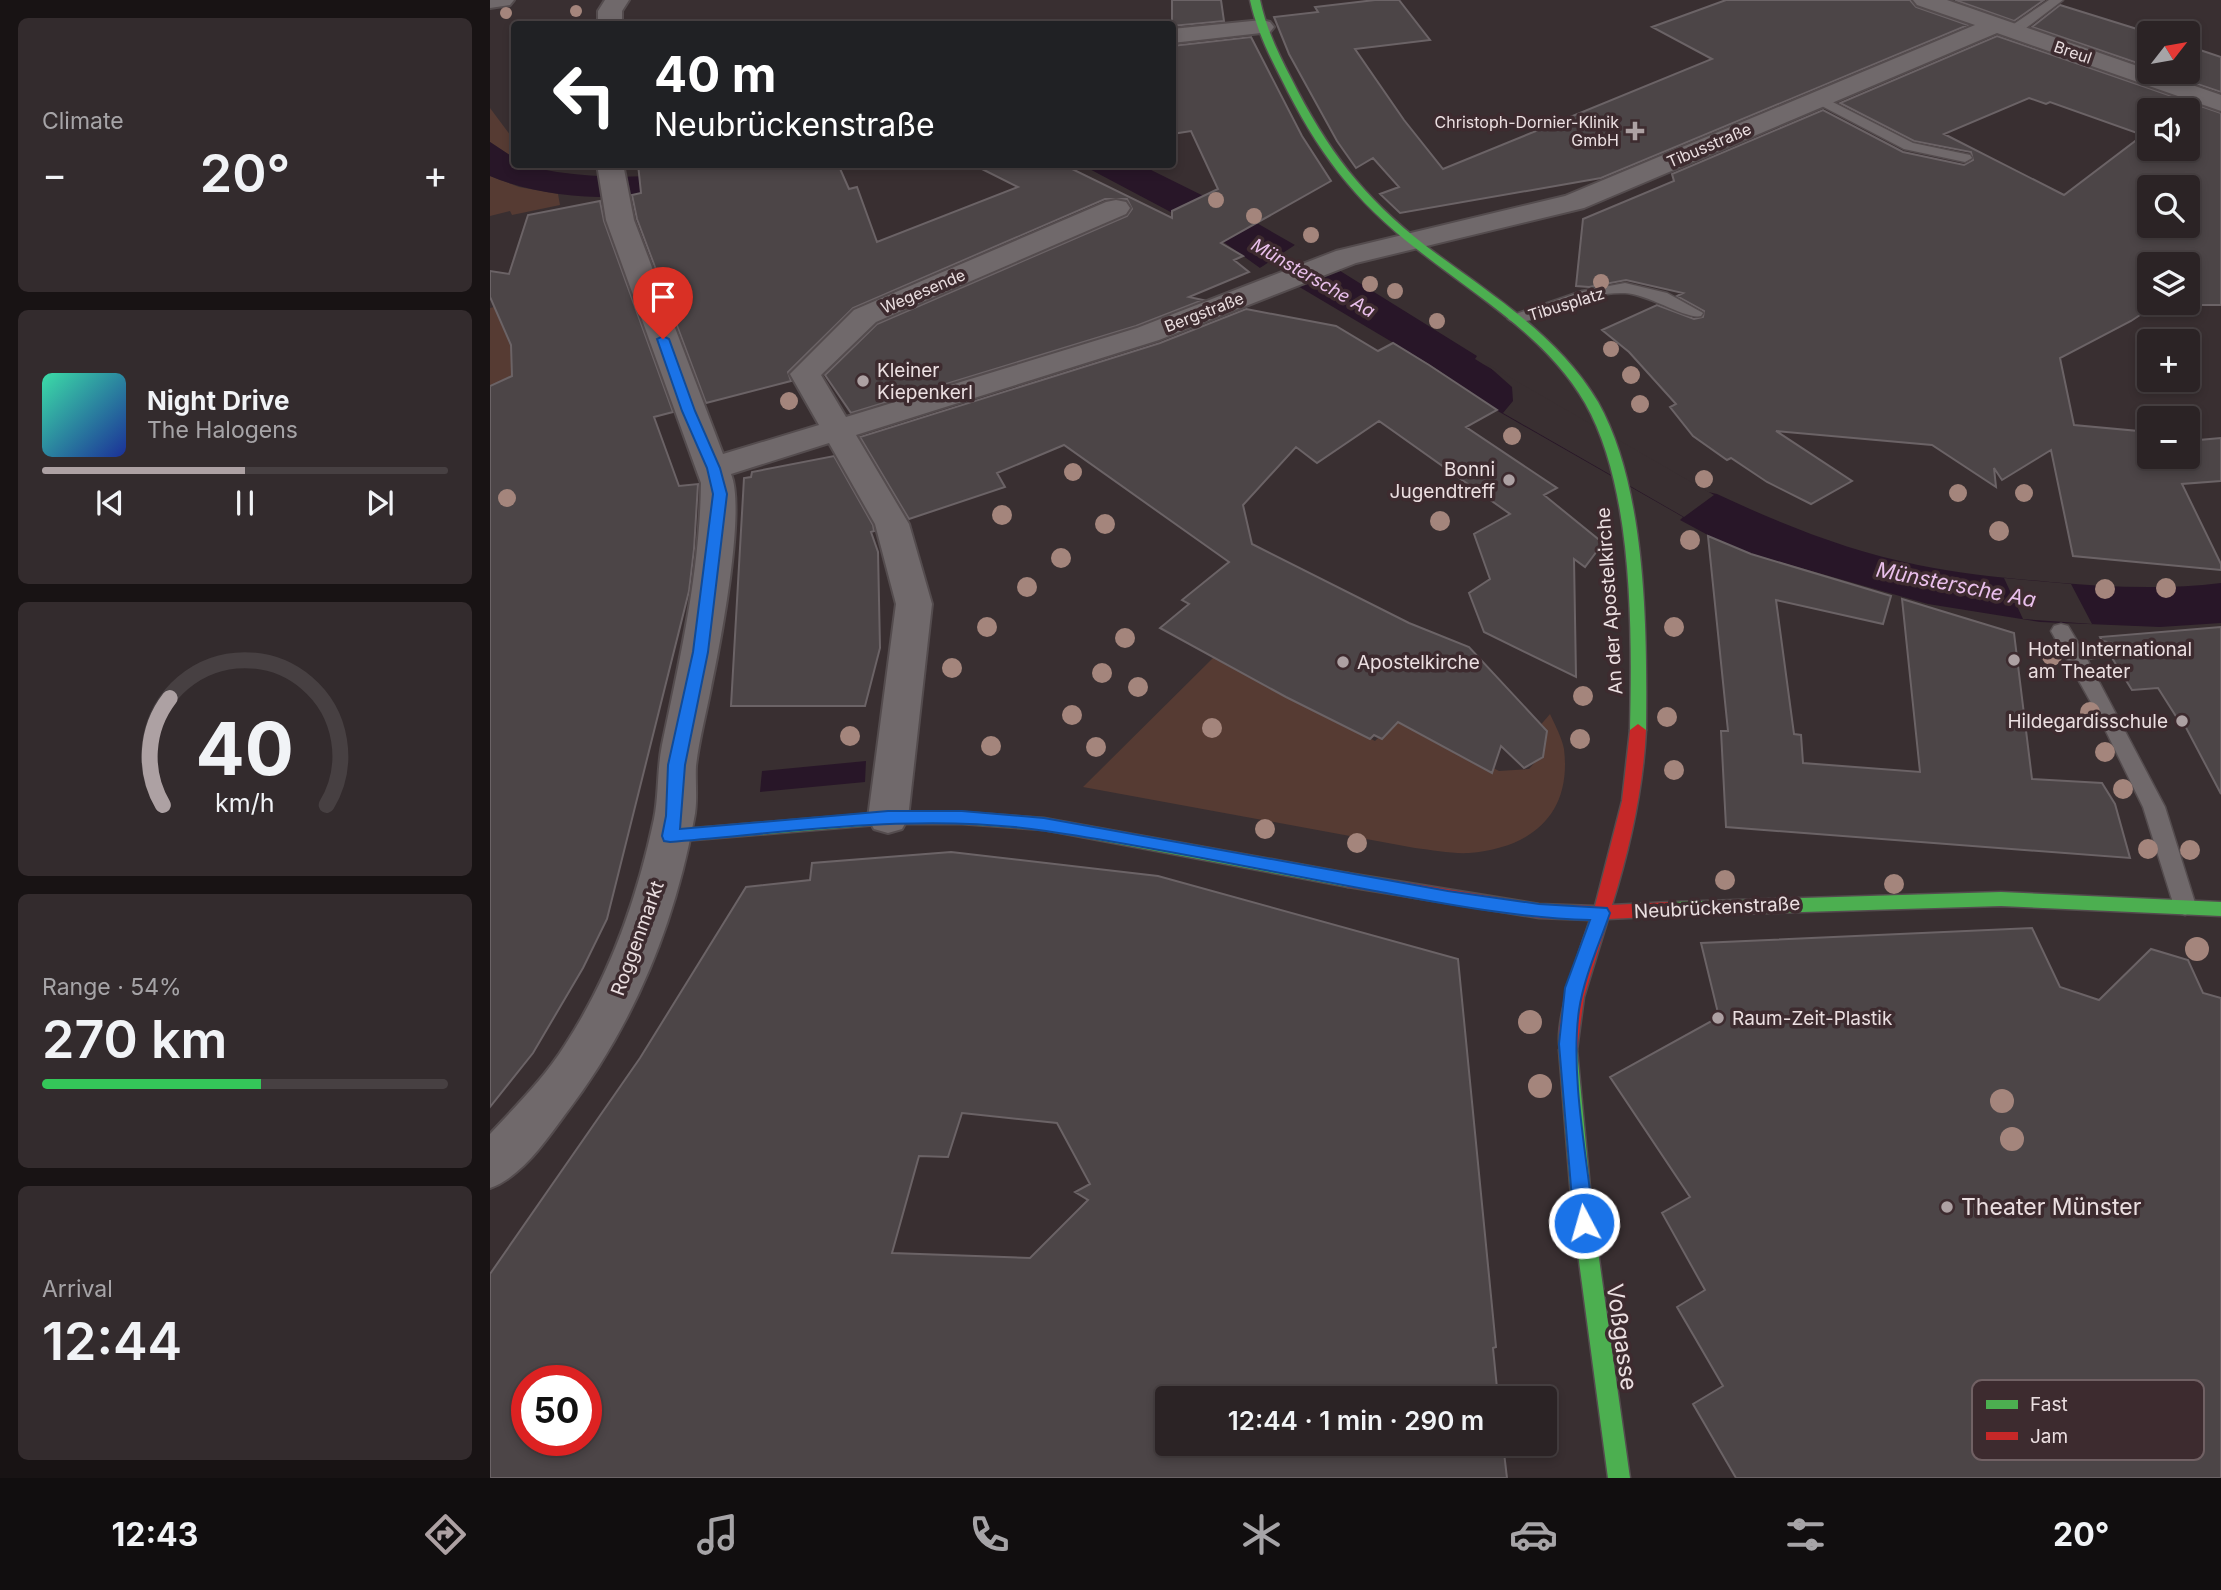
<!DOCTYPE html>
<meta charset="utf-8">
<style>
body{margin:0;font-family:Inter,sans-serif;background:#332b2d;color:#f1f3f6;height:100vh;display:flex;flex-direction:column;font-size:26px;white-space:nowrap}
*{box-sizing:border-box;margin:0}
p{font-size:23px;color:#a6a4a7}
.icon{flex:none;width:38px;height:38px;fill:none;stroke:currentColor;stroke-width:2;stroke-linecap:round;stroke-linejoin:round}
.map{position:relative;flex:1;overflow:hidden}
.sheet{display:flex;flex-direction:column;gap:18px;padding:18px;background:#181314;width:490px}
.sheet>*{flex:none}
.guide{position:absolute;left:21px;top:21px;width:665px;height:147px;border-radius:7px;box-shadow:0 4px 10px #0003,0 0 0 2px #474042;background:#202124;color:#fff;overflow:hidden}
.needle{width:46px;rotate:59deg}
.fabs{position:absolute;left:1647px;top:21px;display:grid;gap:14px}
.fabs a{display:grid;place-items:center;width:63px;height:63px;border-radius:7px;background:#2b2325;box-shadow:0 4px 10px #0003,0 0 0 2px #474042;font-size:35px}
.speed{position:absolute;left:21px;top:1365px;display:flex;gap:14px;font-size:35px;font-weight:700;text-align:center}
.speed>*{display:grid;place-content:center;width:91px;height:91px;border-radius:50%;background:#2b2325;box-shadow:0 4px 10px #0003,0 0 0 2px #474042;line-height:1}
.speed .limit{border:10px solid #d22;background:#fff;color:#111}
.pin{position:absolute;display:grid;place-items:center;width:60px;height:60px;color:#fff;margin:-72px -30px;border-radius:50% 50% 50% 0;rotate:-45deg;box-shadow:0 0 7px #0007}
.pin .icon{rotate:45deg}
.me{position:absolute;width:77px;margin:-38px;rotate:354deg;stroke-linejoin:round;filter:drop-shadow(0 0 5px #0008)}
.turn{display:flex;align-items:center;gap:24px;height:147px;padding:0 28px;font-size:32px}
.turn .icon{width:91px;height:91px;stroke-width:2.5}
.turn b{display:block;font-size:49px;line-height:60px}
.big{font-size:52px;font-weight:600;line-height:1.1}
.sheet .tile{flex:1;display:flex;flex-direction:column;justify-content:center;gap:10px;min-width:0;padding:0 24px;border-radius:10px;background:#332b2d}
.sheet .dial{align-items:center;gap:0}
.dial svg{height:182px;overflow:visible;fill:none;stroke:#474042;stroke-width:7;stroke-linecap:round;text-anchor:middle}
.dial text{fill:#f1f3f6;stroke:none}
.song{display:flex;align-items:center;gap:21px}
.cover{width:84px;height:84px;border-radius:10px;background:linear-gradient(135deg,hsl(160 70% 55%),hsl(230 70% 35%))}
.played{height:7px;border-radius:4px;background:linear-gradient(90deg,#ada1a3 50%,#474042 50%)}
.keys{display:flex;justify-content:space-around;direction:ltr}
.heat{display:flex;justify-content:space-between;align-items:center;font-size:38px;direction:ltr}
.charge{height:10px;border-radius:5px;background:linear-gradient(90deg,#34c759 54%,#474042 0)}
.trip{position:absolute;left:665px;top:1386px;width:402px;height:70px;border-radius:7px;background:#2b2325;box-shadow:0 4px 10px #0003,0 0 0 2px #474042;font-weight:600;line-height:70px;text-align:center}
.tabs{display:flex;height:112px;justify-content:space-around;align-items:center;background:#110e0f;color:#a6a4a7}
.tabs .icon{width:49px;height:49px}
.tabs .active{color:#ada1a3}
.tabs b{font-size:32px;color:#f1f3f6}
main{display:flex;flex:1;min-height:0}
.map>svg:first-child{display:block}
</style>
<main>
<section class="sheet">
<div class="tile"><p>Climate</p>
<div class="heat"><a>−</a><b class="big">20°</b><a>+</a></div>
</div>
<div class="tile">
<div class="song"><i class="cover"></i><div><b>Night Drive</b><p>The Halogens</p></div></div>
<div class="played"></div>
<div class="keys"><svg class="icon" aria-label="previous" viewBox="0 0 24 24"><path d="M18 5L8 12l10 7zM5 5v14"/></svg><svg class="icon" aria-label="pause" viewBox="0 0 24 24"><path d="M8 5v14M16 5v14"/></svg><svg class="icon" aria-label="next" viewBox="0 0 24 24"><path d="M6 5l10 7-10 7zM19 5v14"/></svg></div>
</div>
<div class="tile dial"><svg viewBox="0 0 100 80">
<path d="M14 69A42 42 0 1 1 86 69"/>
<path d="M14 69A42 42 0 0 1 17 22" stroke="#ada1a3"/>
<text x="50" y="56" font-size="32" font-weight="700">40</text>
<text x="50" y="72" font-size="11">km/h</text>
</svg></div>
<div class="tile"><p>Range · 54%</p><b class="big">270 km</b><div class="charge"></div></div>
<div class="tile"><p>Arrival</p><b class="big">12:44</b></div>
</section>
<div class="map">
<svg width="1731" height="1478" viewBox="0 0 1731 1478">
<rect width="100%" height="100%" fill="#392f31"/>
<path fill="#563b33" d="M0,108L24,140V158L0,142Z
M0,176L29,187L68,194L70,205L22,215L20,211L0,216Z
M4,307L21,345L22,376L0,386V308Z
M726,655L885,741L908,718L1009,771L1039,769L1055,751L1048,728L1060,714C1065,725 1072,738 1074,749C1082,815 1041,848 979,853C962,854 943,850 925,848L593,787Z"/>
<path fill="#281628" d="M0,142L24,158V164C40,165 52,170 67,172C102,177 137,178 172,175L173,195C115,199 55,199 0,176Z
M592,165H651L758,218L805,245L803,247L847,269L987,356L985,359L993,364L1218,492L1227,494C1291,524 1358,551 1428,565C1472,574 1516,578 1560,582C1618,587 1673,590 1731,583V623L1670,627L1550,622L1438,604L1262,554L1227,540L1190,520L1193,517L1006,410L939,364L774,266L770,268L724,235Z
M376,761L375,782L270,792L272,771Z"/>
<path fill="#392f31" d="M805,245L847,269L805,287L770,268Z
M995,363L1224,495L1194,517L1013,413L1023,401L1022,387Z
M1514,578L1581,584L1602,624L1533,619Z"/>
<path fill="#4c4547" stroke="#6b6366" stroke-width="2" fill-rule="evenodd" d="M682,0H731L734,21L682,26Z
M885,0H909L940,40L865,49L914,120L953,169L1222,59L1162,27L1236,0H1420L1426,7L1478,25L1111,178L910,213L890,194L909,187L883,158L866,168L847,141L799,54L784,17L828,12L825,7Z
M1465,0H1554L1524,21Z
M1570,5L1660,33L1659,67L1542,27Z
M1507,36L1731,113V305H1659V309L1641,321L1570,358L1584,425L1659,432V457H1698V441L1731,438V481L1692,484L1731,564V570L1583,556L1561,450L1512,480L1504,468L1506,487L1442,445L1286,431L1362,481L1321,504L1277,482L1241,458L1237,460L1203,436L1180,407L1186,404L1139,352L1112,330L1167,305L1204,319L1213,317L1214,311L1187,296L1193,293L1136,280L1099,287L1086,286L1093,219L1184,181L1182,174L1333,110L1413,152L1474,165L1483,160L1481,152L1424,141L1350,103ZM1539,98L1556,104L1560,102L1653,135L1574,195L1454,134ZM1659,110H1698V149H1659ZM1659,187H1698V226H1659ZM1659,264H1698V303H1659Z
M761,37L812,136L841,181L731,243L753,256L744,260L759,272L699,297L713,300L646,326L361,413L335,375L387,324L637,216L642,209L637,199H615L363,308L298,372L301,381L216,403L147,219L142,195L151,193L148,164H348L359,189L367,187L387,242L528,187L482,164H572L682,218V211L728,189L701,131L682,134V46Z
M1698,46L1731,57V92L1672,72H1698Z
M110,201L114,221L183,412L164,417L189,486L208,484L204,549L199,591L117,919L93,968L43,1053L0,1107V386L22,376L21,345L0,297V271L19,274L38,215Z
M756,309L846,326L888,351L903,343L939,365L1007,410L976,427L1067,488L1054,495L1113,543L1095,567L1084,559L1086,677L994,632L979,593L1000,579L984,534L1020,514L889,421L827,463L806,447L753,505L762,544L919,623L979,647L1057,731L1053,757L1034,768L1011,746L1002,773L908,722L892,739L884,735L880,739L796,697L670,628L699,604L692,600L739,562L574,445L507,473L515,487L419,519L370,437L670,343Z
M344,456L383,525L384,531L381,532L388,552L390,648L375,706H241L254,478L261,477L262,472Z
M1218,536L1261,554L1401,596L1393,624L1286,600L1304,734L1311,735L1313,763L1430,772L1412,599L1524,633L1542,779L1612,783L1625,804L1640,858L1236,827L1231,731H1238Z
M1731,627V794L1692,720L1689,721L1668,688L1642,690L1622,658L1630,651L1627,644L1612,641L1610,637Z
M461,852L668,876L968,959L1006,1347L1003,1348L1008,1398H677V1444H1013L1017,1478H0V1274L150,1058L256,887L320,880L322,863ZM472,1113L567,1123L600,1184L585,1192L598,1200L540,1258L402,1253L429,1156L458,1157ZM37,1381H96V1440H37Z
M1542,928L1570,987L1609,1000L1661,949L1698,960L1713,993L1731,998V1478H1246L1203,1404L1233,1386L1187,1307L1215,1290L1172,1213L1200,1197L1120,1077L1229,1017L1211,943Z"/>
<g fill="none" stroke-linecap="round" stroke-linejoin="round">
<g stroke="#544c4e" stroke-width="3">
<path id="lane" d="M1559,0H1573L1528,34H1518V28Z
M1331,96L1423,143L1480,155L1482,158L1475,162L1414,149L1326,103V97Z
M1135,283L1177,293L1213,313L1211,316C1197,320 1158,294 1135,293C1097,291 1061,315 1026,324L1018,319L1020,316L1092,291Z
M1571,624L1578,626L1590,646L1618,643L1625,645L1628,650L1625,655L1597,659L1675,807L1706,906L1703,912L1695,915L1687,912L1684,906L1653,807L1608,715L1561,631L1564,626Z"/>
</g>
<g stroke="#544c4e" stroke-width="4">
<path id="street" d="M0,0H24L20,5L0,8Z
M115,0H139L132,11V24H108V11Z
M1423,0H1457L1731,95V111L1507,33L1094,208L866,263L669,340L366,435L419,524L442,604L418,818L412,829L398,833L384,829L378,818L406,604L385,524L339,443L241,474C256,510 230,645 221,688C216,714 209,740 206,766C205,783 208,801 204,819C184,928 142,1028 74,1116C55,1142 31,1177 0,1188V1134C26,1106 55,1077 75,1045C120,976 147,899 164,819C169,795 167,769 172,745C190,659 210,571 211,483L116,220L107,164H133L144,220L233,454L329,425L300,374L364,310L616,202L626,200L636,202L640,208L636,214L386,322L331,375L356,417L647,328L846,251L1075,196L1485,25L1427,5Z
M772,20L780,22L784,27L780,32L682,43V29Z"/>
</g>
<g stroke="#544c4e" stroke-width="3">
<path id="fast" d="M760,0H770C776,28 788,53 801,78C837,150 873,197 936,246C997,292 1068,334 1108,402C1157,489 1157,632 1156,730L1154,734L1148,736L1140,730C1142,633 1144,489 1095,403C1057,337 986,296 928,250C863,200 827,151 791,78C778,53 766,28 760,0Z
M398,812H472L554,818L858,873L864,875L866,880L864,885L858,887L554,830L472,824H398L180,842L174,841L172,836L174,831L180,830Z
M1511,892L1731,902V916L1511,906L1180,916L1174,914L1171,909L1174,904L1180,902Z
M1078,1042L1084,1044L1087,1050L1102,1209L1140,1478H1118L1082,1209L1069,1050L1072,1044Z"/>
</g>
<g stroke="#544c4e" stroke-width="3">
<path id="jam" d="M1148,724L1156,730C1153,790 1140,848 1122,905L1180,902L1186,904L1189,909L1186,914L1180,916L1118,919L1094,997L1087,1050L1084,1056L1078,1058L1072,1056C1059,1030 1091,947 1100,920L1049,918L858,887L852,885L850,880L852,875L858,873L1049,904L1105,906L1132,801L1140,730Z"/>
</g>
<use href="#lane" fill="#70696b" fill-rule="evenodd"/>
<use href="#street" fill="#70696b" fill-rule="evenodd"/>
<use href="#fast" fill="#4caf50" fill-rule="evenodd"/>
<use href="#jam" fill="#c62828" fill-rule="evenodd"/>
</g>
<g fill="#a4857c">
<circle cx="86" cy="11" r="6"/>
<circle cx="16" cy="13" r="6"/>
<circle cx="726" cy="200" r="8"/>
<circle cx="764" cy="216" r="8"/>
<circle cx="821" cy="235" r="8"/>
<circle cx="1111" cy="282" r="8"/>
<circle cx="880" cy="284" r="8"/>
<circle cx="905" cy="291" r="8"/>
<circle cx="947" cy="321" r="8"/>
<circle cx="1121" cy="349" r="8"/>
<circle cx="1141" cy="375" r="9"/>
<circle cx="299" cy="401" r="9"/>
<circle cx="1150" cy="404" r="9"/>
<circle cx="1022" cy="436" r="9"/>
<circle cx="583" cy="472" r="9"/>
<circle cx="1214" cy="479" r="9"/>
<circle cx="1468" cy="493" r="9"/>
<circle cx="1534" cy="493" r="9"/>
<circle cx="17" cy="498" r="9"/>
<circle cx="512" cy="515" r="10"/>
<circle cx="950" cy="521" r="10"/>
<circle cx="615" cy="524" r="10"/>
<circle cx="1509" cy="531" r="10"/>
<circle cx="1200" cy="540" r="10"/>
<circle cx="571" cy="558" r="10"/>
<circle cx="537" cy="587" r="10"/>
<circle cx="1676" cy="588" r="10"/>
<circle cx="1615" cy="589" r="10"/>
<circle cx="497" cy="627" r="10"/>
<circle cx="1184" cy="627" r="10"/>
<circle cx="635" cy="638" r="10"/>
<circle cx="1562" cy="656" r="10"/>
<circle cx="462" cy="668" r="10"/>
<circle cx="612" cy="673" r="10"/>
<circle cx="648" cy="687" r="10"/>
<circle cx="1093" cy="696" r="10"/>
<circle cx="1600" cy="712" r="10"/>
<circle cx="582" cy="715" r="10"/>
<circle cx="1177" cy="717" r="10"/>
<circle cx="722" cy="728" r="10"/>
<circle cx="360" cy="736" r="10"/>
<circle cx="1090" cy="739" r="10"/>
<circle cx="501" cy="746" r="10"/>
<circle cx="606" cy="747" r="10"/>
<circle cx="1615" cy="752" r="10"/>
<circle cx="1184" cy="770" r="10"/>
<circle cx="1633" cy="789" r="10"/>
<circle cx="775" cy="829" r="10"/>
<circle cx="867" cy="843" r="10"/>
<circle cx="1658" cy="849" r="10"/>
<circle cx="1700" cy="850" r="10"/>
<circle cx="1235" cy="880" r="10"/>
<circle cx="1404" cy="884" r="10"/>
<circle cx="1707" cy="949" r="12"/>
<circle cx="1040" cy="1022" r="12"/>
<circle cx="1050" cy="1086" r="12"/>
<circle cx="1512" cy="1101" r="12"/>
<circle cx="1522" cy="1139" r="12"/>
</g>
<path fill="#1a73e8" stroke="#114b97" stroke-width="2" d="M173,336L179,339L205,411L230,468L237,494L218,652L195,765L190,829L398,811H472L554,818L958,891L1049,904L1117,908L1120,913C1109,945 1094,977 1089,1010C1080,1074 1097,1158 1104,1223L1101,1230L1094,1232L1087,1230L1084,1223L1069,1044L1075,988L1100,920C1027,918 956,904 885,891C775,871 666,847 556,831C432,812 304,832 180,842L174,841L172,836L176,816L178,765L203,652L223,494L217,468L192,411L167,339Z"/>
<g fill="#ada1a3" stroke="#3d2b2f" stroke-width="2.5">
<path d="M1141.5 120.5h7v7h7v7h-7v7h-7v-7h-7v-7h7z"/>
<circle cx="373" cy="381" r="7"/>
<circle cx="1019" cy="480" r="7"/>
<circle cx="1524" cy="660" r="7"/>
<circle cx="853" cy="662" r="7"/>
<circle cx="1692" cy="721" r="7"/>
<circle cx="1228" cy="1018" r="7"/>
<circle cx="1457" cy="1207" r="7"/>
</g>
<g text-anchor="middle" stroke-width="7" stroke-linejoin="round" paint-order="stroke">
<g font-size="16" fill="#ebdfe1" stroke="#3d2b2f">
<text transform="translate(1583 52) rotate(19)" y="6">Breul</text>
<text transform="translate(1219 145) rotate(-23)" y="6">Tibusstraße</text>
<text transform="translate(433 291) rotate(-23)" y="6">Wegesende</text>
<text transform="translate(1076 304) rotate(-17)" y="6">Tibusplatz</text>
<text transform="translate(714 312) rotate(-21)" y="6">Bergstraße</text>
</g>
<g font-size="16" fill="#ebdfe1" stroke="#3d2b2f" text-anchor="end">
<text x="1129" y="128">Christoph-Dornier-Klinik<tspan x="1129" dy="18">GmbH</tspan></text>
</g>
<g font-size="18" font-style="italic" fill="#eac0ec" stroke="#3d2b2f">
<text transform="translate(823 278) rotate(30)" y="6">Münstersche Aa</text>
</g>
<g font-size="19" fill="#ebdfe1" stroke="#3d2b2f" text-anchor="start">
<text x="387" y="377">Kleiner<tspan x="387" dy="22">Kiepenkerl</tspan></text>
<text x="1005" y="476" text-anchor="end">Bonni<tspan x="1005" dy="22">Jugendtreff</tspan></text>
<text x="1538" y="656">Hotel International<tspan x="1538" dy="22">am Theater</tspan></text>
<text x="867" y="669">Apostelkirche</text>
<text x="1678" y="728" text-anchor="end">Hildegardisschule</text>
<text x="1242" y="1025">Raum-Zeit-Plastik</text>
</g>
<g font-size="19" fill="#ebdfe1" stroke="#3d2b2f">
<text transform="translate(1119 601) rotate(-94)" y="7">An der Apostelkirche</text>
<text transform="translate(1227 907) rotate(-3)" y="7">Neubrückenstraße</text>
<text transform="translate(147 938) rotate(-70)" y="7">Roggenmarkt</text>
</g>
<g font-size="21" font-style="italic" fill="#eac0ec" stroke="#3d2b2f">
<text transform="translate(1466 585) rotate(11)" y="7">Münstersche Aa</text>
</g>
<g font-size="23" fill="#ebdfe1" stroke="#3d2b2f" text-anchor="start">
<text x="1471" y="1215">Theater Münster</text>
</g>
<g font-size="23" fill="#ebdfe1" stroke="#3d2b2f">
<text transform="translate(1132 1337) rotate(82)" y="8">Voßgasse</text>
</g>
</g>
<rect x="1482" y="1380" width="232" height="80" rx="10" fill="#3d2b2f" stroke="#716164" stroke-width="2"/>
<rect x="1496" y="1400" width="32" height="9" fill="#4caf50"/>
<rect x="1496" y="1432" width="32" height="8" fill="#c62828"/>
<g font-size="19" fill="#ebdfe1">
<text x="1540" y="1411">Fast</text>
<text x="1540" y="1443">Jam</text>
</g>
</svg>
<div class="fabs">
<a><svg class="needle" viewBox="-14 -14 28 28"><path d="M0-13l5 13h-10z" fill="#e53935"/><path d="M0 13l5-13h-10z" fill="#a6a4a7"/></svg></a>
<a><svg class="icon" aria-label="sound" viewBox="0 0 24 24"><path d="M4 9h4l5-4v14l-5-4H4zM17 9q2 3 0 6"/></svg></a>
<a><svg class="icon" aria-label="search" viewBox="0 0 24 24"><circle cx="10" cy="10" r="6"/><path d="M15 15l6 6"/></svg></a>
<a><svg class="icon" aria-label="layers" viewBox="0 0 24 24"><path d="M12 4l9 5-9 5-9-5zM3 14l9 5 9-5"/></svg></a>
<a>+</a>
<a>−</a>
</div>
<div class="speed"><div class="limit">50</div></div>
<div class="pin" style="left:173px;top:339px;background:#d93025"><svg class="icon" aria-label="arrive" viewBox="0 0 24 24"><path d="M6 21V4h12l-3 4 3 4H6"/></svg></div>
<svg class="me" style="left:1094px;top:1223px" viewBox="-20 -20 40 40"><circle r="17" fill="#1a73e8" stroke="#fff" stroke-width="3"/><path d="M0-11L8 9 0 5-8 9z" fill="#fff"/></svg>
<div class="trip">12:44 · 1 min · 290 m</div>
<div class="guide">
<div class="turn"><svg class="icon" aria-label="left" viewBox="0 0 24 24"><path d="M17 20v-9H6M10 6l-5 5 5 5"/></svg><div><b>40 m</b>Neubrückenstraße</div></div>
</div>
</div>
</main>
<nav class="tabs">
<b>12:43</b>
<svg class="icon active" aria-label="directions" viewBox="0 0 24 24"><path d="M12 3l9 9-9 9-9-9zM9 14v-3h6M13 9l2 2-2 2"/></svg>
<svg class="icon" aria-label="music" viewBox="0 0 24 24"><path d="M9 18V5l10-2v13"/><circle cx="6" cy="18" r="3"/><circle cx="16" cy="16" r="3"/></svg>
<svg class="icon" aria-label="phone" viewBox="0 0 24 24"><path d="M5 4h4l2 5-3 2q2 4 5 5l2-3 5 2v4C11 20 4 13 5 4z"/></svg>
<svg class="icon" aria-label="climate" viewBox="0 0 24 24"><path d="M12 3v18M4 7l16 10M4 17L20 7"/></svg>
<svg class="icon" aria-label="car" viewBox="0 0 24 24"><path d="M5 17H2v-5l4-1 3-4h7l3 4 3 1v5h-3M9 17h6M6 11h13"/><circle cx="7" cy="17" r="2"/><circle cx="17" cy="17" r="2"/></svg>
<svg class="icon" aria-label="filters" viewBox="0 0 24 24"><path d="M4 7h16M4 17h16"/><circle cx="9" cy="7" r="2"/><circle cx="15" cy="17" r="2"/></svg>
<b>20°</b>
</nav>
